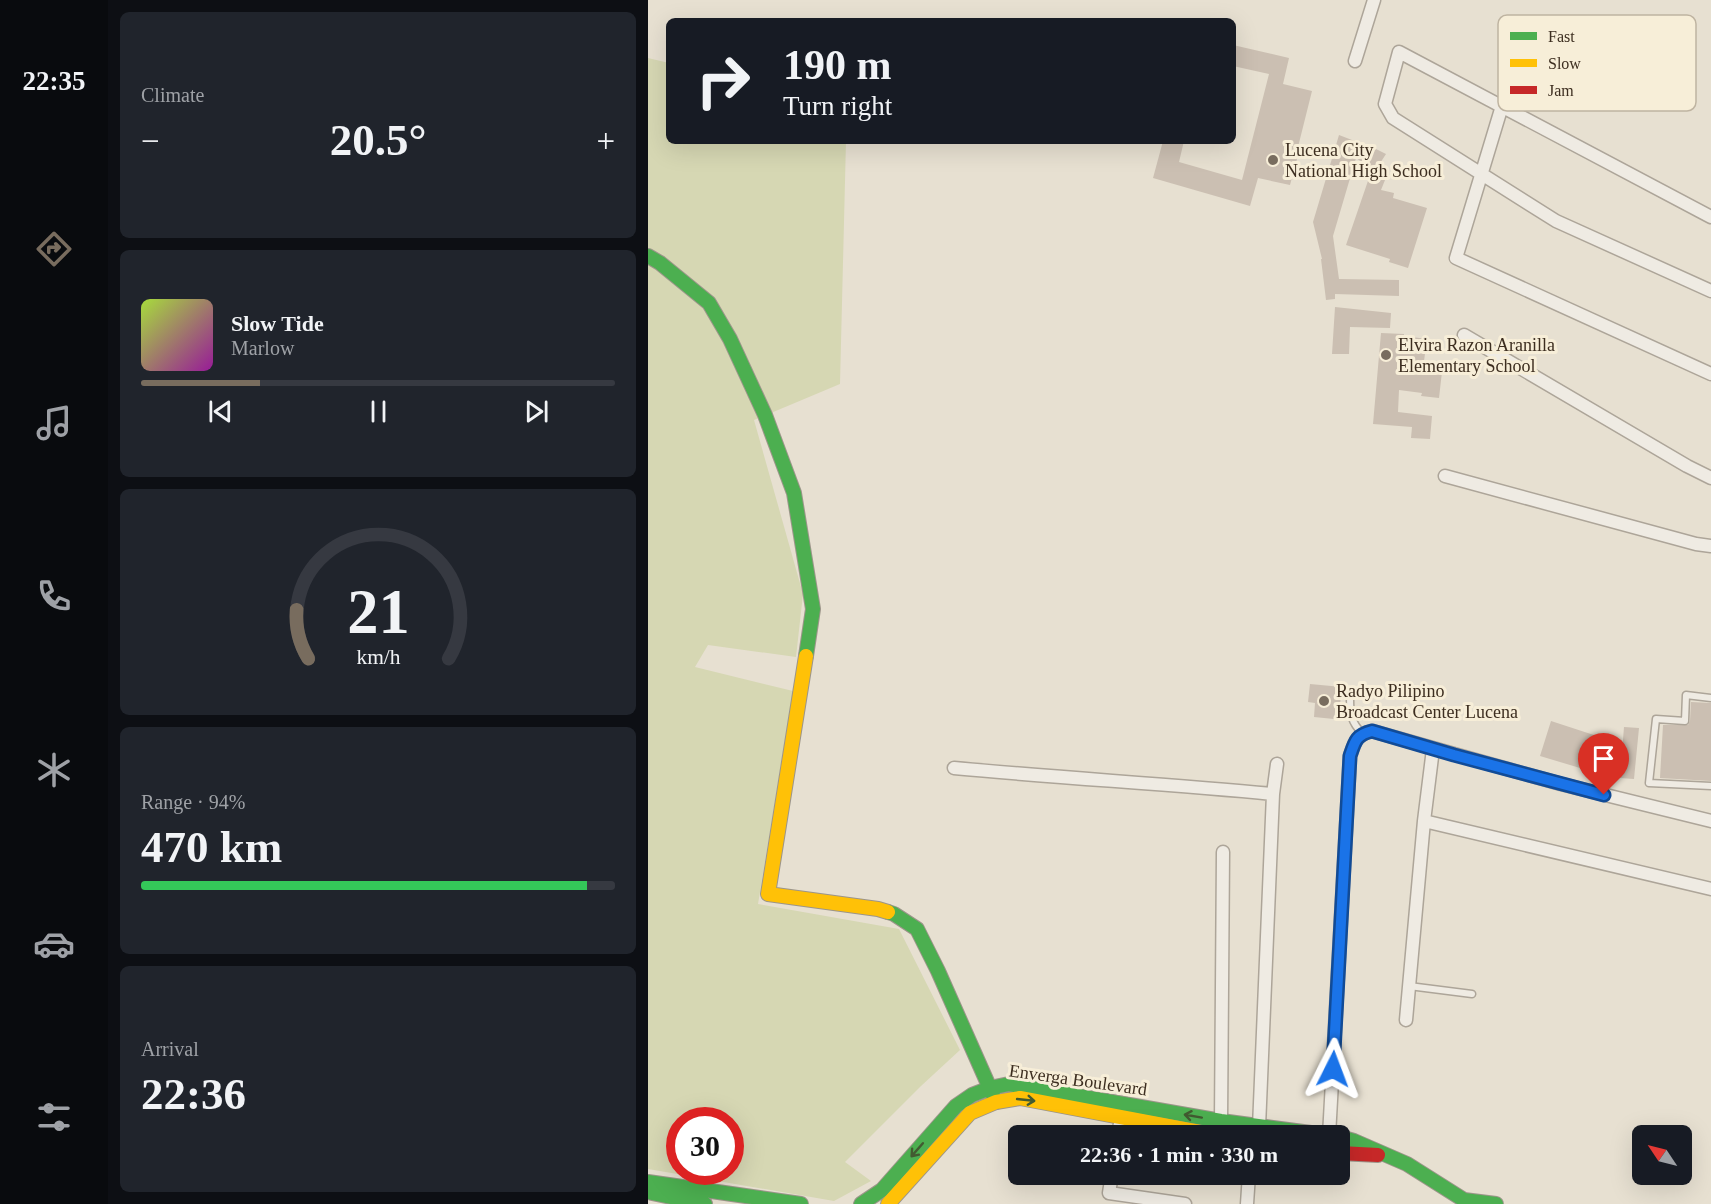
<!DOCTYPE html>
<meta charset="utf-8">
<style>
body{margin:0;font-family:"Times New Roman",serif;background:#20242c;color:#f1f3f6;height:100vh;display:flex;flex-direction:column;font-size:22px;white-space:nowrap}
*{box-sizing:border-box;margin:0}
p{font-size:20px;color:#9ea1a6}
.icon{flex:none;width:33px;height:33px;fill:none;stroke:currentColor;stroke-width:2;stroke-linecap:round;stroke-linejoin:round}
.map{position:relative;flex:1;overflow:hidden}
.details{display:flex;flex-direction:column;gap:12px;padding:12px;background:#0d0f14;width:540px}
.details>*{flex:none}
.top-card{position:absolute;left:18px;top:18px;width:570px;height:126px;border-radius:9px;box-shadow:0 6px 24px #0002;background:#171b24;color:#f1f3f6;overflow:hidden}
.needle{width:39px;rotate:305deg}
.buttons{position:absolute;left:984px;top:1125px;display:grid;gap:12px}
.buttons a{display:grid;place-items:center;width:60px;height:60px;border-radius:9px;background:#171b24;box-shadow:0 6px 24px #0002;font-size:30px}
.speed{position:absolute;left:18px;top:1107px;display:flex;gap:12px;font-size:30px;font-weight:700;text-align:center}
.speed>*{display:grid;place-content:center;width:78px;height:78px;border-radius:50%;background:#171b24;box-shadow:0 6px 24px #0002;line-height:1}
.speed .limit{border:9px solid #d22;background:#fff;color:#111}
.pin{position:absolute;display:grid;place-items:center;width:51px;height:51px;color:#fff;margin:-62px -26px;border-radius:50% 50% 50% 0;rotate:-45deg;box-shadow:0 0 6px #0007}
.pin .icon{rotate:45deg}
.me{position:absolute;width:66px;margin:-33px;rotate:3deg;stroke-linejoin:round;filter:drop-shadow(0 0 4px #0008)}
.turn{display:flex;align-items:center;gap:21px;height:126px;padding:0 18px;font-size:27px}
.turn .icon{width:78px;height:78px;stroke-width:2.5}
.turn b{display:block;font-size:42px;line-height:51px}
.big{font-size:45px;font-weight:700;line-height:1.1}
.details .widget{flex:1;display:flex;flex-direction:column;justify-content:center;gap:9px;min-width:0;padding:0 21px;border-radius:9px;background:#20242c}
.details .dial{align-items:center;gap:0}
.dial svg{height:156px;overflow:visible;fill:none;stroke:#363941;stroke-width:7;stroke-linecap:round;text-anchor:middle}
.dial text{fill:#f1f3f6;stroke:none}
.song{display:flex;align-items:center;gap:18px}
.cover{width:72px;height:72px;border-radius:9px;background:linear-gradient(135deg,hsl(80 70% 55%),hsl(300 70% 35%))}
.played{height:6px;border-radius:3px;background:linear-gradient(90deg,#786c5e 25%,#363941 25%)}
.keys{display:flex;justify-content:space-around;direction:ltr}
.heat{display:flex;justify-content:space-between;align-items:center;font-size:33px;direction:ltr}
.charge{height:9px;border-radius:4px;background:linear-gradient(90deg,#34c759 94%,#363941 0)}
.trip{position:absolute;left:360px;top:1125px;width:342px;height:60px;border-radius:9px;background:#171b24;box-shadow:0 6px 24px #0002;font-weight:700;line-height:60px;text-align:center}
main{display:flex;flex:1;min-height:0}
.dock{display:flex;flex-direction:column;width:108px;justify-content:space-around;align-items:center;background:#090b0e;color:#9ea1a6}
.dock .icon{width:42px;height:42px}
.dock .on{color:#786c5e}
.dock b{font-size:27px;color:#f1f3f6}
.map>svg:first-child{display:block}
</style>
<main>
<nav class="dock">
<b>22:35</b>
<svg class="icon on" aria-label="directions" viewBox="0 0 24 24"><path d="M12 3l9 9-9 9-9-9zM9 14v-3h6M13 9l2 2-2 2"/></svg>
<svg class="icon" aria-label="music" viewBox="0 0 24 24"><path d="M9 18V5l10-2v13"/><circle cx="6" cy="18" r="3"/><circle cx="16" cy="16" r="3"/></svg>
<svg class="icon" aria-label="phone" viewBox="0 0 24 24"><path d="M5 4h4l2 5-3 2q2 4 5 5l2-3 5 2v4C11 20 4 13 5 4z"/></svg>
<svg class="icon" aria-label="climate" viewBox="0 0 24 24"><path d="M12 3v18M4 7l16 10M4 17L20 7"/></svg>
<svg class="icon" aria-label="car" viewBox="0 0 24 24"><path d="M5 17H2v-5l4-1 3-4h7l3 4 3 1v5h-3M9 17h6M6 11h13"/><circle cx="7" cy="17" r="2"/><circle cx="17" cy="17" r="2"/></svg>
<svg class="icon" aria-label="filters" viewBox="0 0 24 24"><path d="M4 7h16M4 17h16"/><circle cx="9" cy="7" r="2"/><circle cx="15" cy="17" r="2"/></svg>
</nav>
<section class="details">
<div class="widget"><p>Climate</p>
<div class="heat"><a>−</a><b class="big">20.5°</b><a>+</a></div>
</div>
<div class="widget">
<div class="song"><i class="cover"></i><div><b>Slow Tide</b><p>Marlow</p></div></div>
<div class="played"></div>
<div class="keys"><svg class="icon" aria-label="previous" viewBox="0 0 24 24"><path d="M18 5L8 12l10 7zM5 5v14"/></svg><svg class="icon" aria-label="pause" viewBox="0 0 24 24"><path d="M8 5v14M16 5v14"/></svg><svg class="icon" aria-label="next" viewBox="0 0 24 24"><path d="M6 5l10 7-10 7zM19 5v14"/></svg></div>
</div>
<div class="widget dial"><svg viewBox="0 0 100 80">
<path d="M14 69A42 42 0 1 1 86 69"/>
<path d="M14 69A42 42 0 0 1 8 44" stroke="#786c5e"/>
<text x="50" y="56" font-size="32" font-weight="700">21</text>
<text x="50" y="72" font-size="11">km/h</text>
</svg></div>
<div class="widget"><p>Range · 94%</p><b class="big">470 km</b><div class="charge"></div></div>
<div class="widget"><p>Arrival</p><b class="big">22:36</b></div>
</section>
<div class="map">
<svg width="1063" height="1204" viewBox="0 0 1063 1204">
<rect width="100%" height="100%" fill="#e7e0d1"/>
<path fill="#d6d7b3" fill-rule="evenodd" d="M0,58L21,63V141H198L192,384L106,420L155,594L148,657L60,645L47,667L145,691L110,904L251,929L312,1050L273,1086L197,1162L223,1181L186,1201L0,1169ZM32,1120H82V1172H32Z"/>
<path fill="#cbbfb2" d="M585,45L641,58L635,84L664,91L650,147L652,148L642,185L610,178L602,206L505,178L515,141H536L531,162L594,180L621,74L585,66Z
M691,135L717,145L718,144L738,154L727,171L708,158L685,236L691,279L751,280V296L687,294V299L678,300L673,259H674L665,222Z
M722,175L737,180L733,190L746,193L745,198L779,208L760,268L741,262L742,259L698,245Z
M687,307L743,313L742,328L702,327L701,354H684Z
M733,333L756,334V336L779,339L776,361L795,363L791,398L773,396L774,393L751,390L750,412L784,416L782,439L763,438L764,427L725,424Z
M662,684L694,687L692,705H688L686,719L666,717L667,703L660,702Z
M1043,702L1063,703V781L1012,778L1015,725H1040L1042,721Z
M903,721L952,737L942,771L892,756Z
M976,727L991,728L986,779L972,778Z"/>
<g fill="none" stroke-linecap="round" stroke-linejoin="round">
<g stroke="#ada599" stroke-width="9">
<path id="lane" d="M702,698C702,714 703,722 714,733
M1063,698L1038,695L1037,721L1008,719L1001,783L1063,786
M761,986L824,994"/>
</g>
<g stroke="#ada599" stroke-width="15">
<path id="street" d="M707,61L726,0
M854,106L808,258L1063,374
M1063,217L751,52L737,104L745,118L908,221L1063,291
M816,335L1039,466L1063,478
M797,476L1048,544L1063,546
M306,768C413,778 519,784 625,794
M776,821L1063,889
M758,1020L776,821L785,749
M573,1121L575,852
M611,1127L625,794L629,764
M470,1136L473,1117
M681,1136L702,756C707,741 708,735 724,731L913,784L1063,821
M464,1174L461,1193L537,1204
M599,1204L601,1174"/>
</g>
<g stroke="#9c958a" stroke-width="16">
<path id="fast" d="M0,256L12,263L61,303L82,339L117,415L146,493L165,609L158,656
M240,912L246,914L269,929L290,971L348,1102
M692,1137L706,1141L759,1164L816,1200L848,1204
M0,1182L153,1204
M4,1193L57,1204
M213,1204L234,1190L308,1106L324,1095L342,1088L361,1084L573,1121L686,1136"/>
</g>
<g stroke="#9c958a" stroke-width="16">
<path id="slow" d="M158,656L120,894L230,909L240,912
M240,1204L322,1113L348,1102L372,1098L573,1136"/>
</g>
<g stroke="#9c958a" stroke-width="16">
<path id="jam" d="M692,1153L730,1155"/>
</g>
<use href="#lane" stroke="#efebe3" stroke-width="6"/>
<use href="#street" stroke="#efebe3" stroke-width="12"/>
<use href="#fast" stroke="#4caf50" stroke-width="14"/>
<use href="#slow" stroke="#ffc107" stroke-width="14"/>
<use href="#jam" stroke="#c62828" stroke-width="14"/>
</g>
<defs><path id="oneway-shaft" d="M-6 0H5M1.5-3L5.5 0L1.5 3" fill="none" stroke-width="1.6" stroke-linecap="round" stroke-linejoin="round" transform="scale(1.5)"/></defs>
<g stroke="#425b31">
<use href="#oneway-shaft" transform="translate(378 1100) rotate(6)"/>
<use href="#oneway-shaft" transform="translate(545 1116) rotate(-170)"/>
<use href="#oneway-shaft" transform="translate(269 1150) rotate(131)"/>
</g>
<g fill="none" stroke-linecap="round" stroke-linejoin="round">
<g stroke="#114b97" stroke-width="15">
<path id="route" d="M685,1069L702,756C707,741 708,735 724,731L806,755L956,795"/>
</g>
<use href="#route" stroke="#1a73e8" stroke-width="10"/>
</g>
<g fill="#786c5e" stroke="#f7eed8" stroke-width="2">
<circle cx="625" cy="160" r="6"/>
<circle cx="738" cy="355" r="6"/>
<circle cx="676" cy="701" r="6"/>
</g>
<g text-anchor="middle" stroke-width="6" stroke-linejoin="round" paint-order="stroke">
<g font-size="18" fill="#3d2e20" stroke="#f7eed8" text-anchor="start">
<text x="637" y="156">Lucena City<tspan x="637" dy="21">National High School</tspan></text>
<text x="750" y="351">Elvira Razon Aranilla<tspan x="750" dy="21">Elementary School</tspan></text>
<text x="688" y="697">Radyo Pilipino<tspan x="688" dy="21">Broadcast Center Lucena</tspan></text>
</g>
<g font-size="18" fill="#3d2e20" stroke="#f7eed8">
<text transform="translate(430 1080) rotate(8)" y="6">Enverga Boulevard</text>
</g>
</g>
<rect x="850" y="15" width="198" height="96" rx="9" fill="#f7eed8" stroke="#bfb4a1" stroke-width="1.5"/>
<rect x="862" y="32" width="27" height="8" fill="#4caf50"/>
<rect x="862" y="59" width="27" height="8" fill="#ffc107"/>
<rect x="862" y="86" width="27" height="8" fill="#c62828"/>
<g font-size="16" fill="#3d2e20">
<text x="900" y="42">Fast</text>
<text x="900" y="69">Slow</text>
<text x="900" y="96">Jam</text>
</g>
</svg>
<div class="buttons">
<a><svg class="needle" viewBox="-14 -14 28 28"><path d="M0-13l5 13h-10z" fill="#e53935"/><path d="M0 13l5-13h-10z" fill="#9ea1a6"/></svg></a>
</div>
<div class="speed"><div class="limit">30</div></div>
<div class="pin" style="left:956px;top:795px;background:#d93025"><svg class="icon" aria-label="arrive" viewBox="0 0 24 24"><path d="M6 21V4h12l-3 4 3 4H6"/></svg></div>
<svg class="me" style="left:685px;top:1069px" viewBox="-20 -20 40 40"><path d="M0-17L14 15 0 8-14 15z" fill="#1a73e8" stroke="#fff" stroke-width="4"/></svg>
<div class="trip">22:36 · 1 min · 330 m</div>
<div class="top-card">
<div class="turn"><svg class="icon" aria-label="right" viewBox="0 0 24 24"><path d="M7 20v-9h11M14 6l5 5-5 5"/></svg><div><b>190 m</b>Turn right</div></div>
</div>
</div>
</main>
